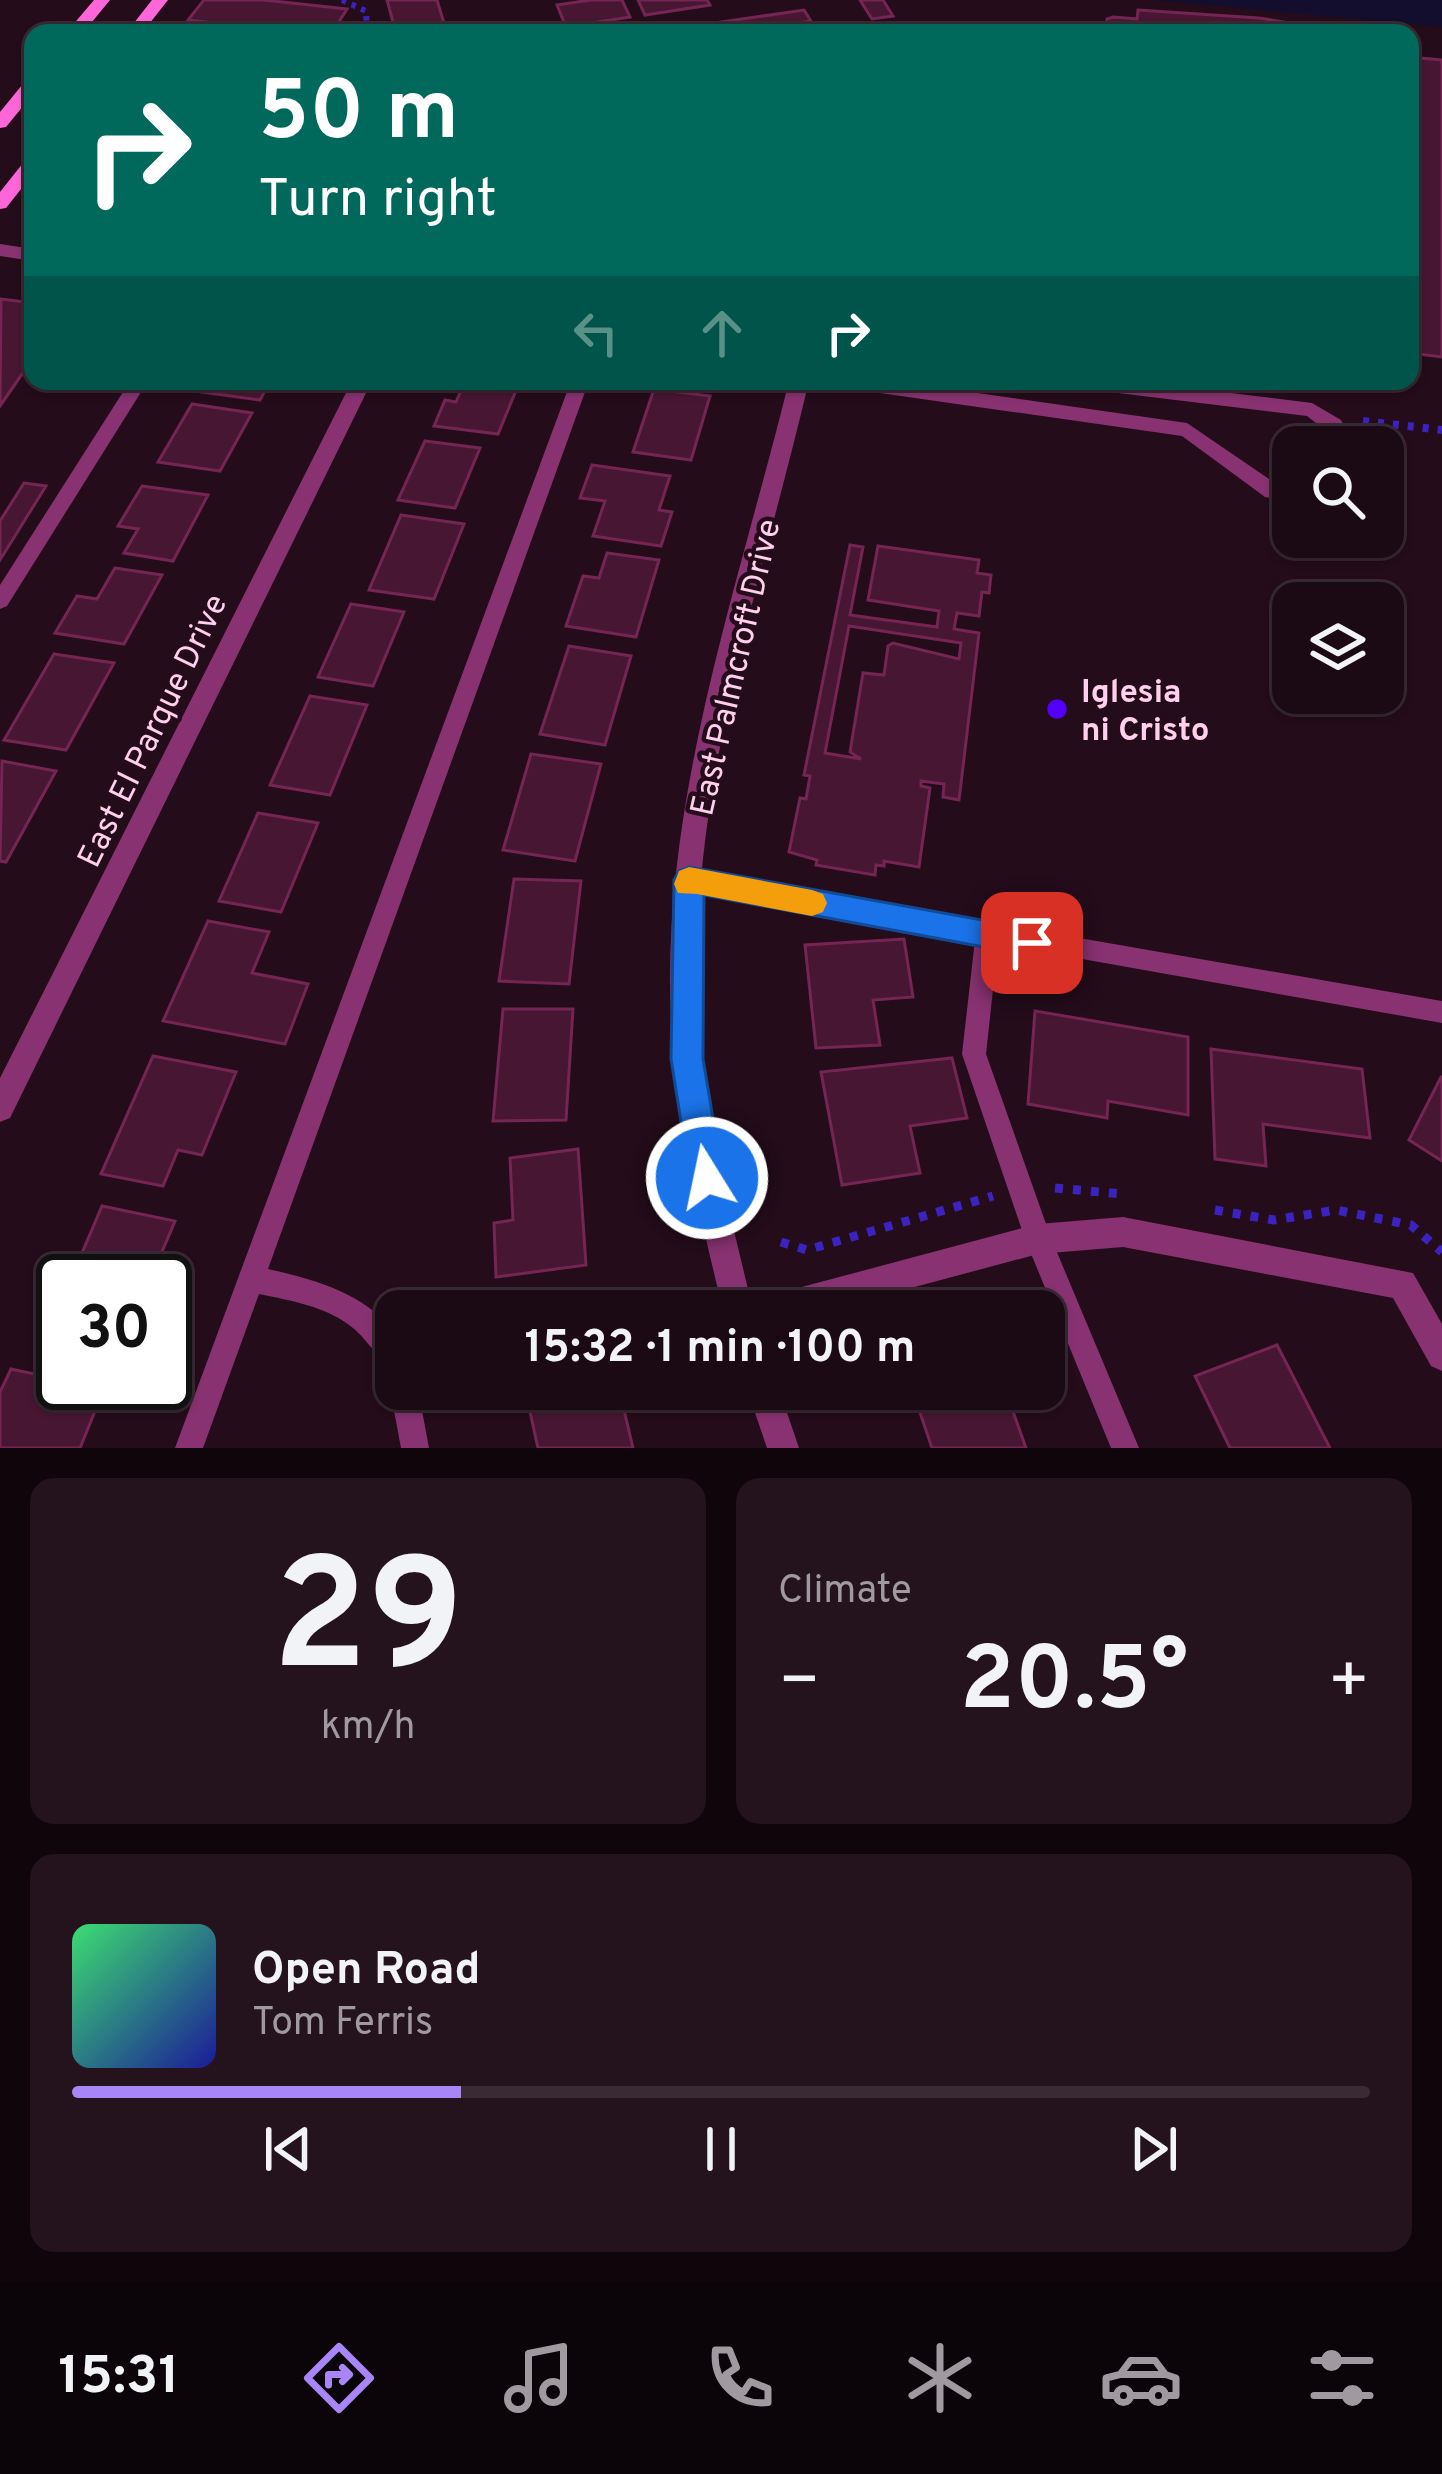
<!DOCTYPE html>
<meta charset="utf-8">
<style>
body{margin:0;font-family:Overpass,sans-serif;background:#24121d;color:#f1f3f6;height:100vh;display:flex;flex-direction:column;font-size:45px;white-space:nowrap}
*{box-sizing:border-box;margin:0}
p{font-size:39px;color:#a09aa0}
.icon{flex:none;width:66px;height:66px;fill:none;stroke:currentColor;stroke-width:2;stroke-linecap:round;stroke-linejoin:round}
.map{position:relative;height:1448px;overflow:hidden}
.details{display:flex;flex-direction:column;gap:30px;padding:30px;background:#0f050b;flex:1}
.details>*{flex:none}
.guide{position:absolute;left:24px;top:24px;width:1395px;height:366px;border-radius:24px;box-shadow:0 3px 9px #0004,0 0 0 3px #392a34;background:#00695c;color:#fff;overflow:hidden}
.controls{position:absolute;left:1272px;top:426px;display:grid;gap:24px}
.controls a{display:grid;place-items:center;width:132px;height:132px;border-radius:24px;background:#1b0914;box-shadow:0 3px 9px #0004,0 0 0 3px #392a34;font-size:60px}
.speed{position:absolute;left:36px;top:1254px;display:flex;gap:24px;font-size:60px;font-weight:700;text-align:center}
.speed>*{display:grid;place-content:center;width:156px;height:156px;border-radius:50%;background:#1b0914;box-shadow:0 3px 9px #0004,0 0 0 3px #392a34;line-height:1}
.speed .limit{border:6px solid #111;border-radius:18px;background:#fff;color:#111}
.pin{position:absolute;display:grid;place-items:center;width:102px;height:102px;color:#fff;margin:-51px;border-radius:24px;box-shadow:0 6px 18px #0006}
.me{position:absolute;width:132px;margin:-66px;rotate:350deg;stroke-linejoin:round;filter:drop-shadow(0 0 9px #0008)}
.turn{display:flex;align-items:center;gap:42px;height:252px;padding:0 36px;font-size:54px}
.turn .icon{width:156px;height:156px;stroke-width:2.5}
.turn b{display:block;font-size:84px;line-height:102px}
.lanes{display:flex;align-items:center;height:114px;padding:0 36px;background:#0003;justify-content:center;gap:60px;direction:ltr}
.lanes .off{opacity:.35}
.big{font-size:90px;font-weight:700;line-height:1.1}
.details .tile{flex:1;display:flex;flex-direction:column;justify-content:center;gap:18px;min-width:0;padding:0 42px;border-radius:24px;background:#24121d}
.details .dial{align-items:center;gap:0}
.dial b{font-size:156px;line-height:1}
.song{display:flex;align-items:center;gap:36px}
.cover{width:144px;height:144px;border-radius:18px;background:linear-gradient(135deg,hsl(140 70% 55%),hsl(240 70% 35%))}
.played{height:12px;border-radius:6px;background:linear-gradient(90deg,#a986f8 30%,#392a34 30%)}
.keys{display:flex;justify-content:space-around;direction:ltr}
.heat{display:flex;justify-content:space-between;align-items:center;font-size:66px;direction:ltr}
.details .tiles{flex:1;display:grid;gap:30px;grid-template-columns:1fr 1fr}
.tile:last-child{grid-column:span 2}
.trip{position:absolute;left:375px;top:1290px;width:690px;height:120px;border-radius:24px;background:#1b0914;box-shadow:0 3px 9px #0004,0 0 0 3px #392a34;font-weight:700;line-height:120px;text-align:center}
.menu{display:flex;height:192px;justify-content:space-around;align-items:center;background:#0b0408;color:#a09aa0}
.menu .icon{width:84px;height:84px}
.menu .on{color:#a986f8}
.menu b{font-size:54px;color:#f1f3f6}
.map>svg:first-child{display:block}
</style>
<div class="map">
<svg width="1442" height="1448" viewBox="0 0 1442 1448">
<rect width="100%" height="100%" fill="#240c1a"/>
<path fill="#140e2e" d="M1154,0H1442V27Z"/>
<path fill="#471632" stroke="#752553" stroke-width="3" fill-rule="evenodd" d="M204,0H264L347,9L332,33H302L188,20Z
M387,0H437L447,33H396Z
M591,0H622L630,17L566,27L557,5Z
M638,0H707L710,5L645,15Z
M860,0H883L893,16L872,19Z
M804,10L811,21L730,33H713L708,24Z
M1138,10L1259,18L1315,27V33H1087L1106,32L1107,19L1113,17L1137,19Z
M1410,57L1442,60V357L1410,353Z
M1,299L33,303V358L0,406Z
M209,381H270L260,400L202,392Z
M465,381H520L498,434L434,426L445,400L456,402Z
M654,389L710,396L691,460L633,452Z
M192,404L252,413L220,471L158,462Z
M425,441L480,448L455,508L398,500Z
M592,465L670,476L659,510L672,512L661,546L593,536L605,501L580,498Z
M24,483L46,486L0,560V521Z
M142,486L208,495L173,561L124,553L138,529L118,526Z
M401,515L464,524L434,599L369,590Z
M850,545L863,547L850,615L937,627L939,611L868,600L878,546L979,560L977,573L991,575L989,593L982,592L979,616L957,613L954,629L979,633L959,800L943,797L944,784L921,781V786L930,788L919,867L884,861V866L876,865L875,875L816,865L817,860L789,852L800,798L806,799L810,776L804,775ZM849,626L961,643L959,659L893,643L888,646L884,675L863,673L850,752L861,759L825,753Z
M607,553L659,560L636,637L566,626L583,576L599,578Z
M115,568L162,575L124,644L55,633L77,596L97,599Z
M351,604L404,612L373,686L318,677Z
M569,646L631,656L605,745L540,734Z
M54,654L114,663L66,750L4,740Z
M310,696L367,705L330,795L270,785Z
M531,754L601,764L575,861L503,850Z
M2,761L56,771L6,862L0,861Z
M258,813L318,823L281,912L219,901Z
M514,879L581,881L569,984L499,981Z
M208,921L269,932L252,973L308,984L285,1044L163,1021Z
M904,939L913,997L873,1000L880,1045L816,1048L805,945Z
M503,1009H573L566,1120L493,1121Z
M1035,1011L1188,1037V1115L1108,1101L1107,1118L1028,1104Z
M1211,1049L1362,1069L1370,1138L1263,1124L1266,1166L1215,1159Z
M153,1056L236,1072L202,1155L178,1150L163,1186L101,1174Z
M952,1058L967,1118L910,1126L920,1173L842,1185L821,1072Z
M1441,1077H1442V1161L1409,1140Z
M578,1149L586,1265L496,1277L494,1223L513,1220L510,1158Z
M102,1206L175,1221L153,1273L182,1279L165,1321V1281H70Z
M63,1296V1344L44,1340Z
M1277,1345L1330,1448H1230L1195,1376Z
M11,1369L104,1389L80,1448H0V1392Z
M525,1389H619L633,1448H538Z
M912,1389H1005L1026,1448H932Z"/>
<g fill="none" stroke-linecap="round" stroke-linejoin="round">
<path stroke="#3c22bf" stroke-width="6" stroke-dasharray="4.5 6" stroke-linecap="butt" d="M342,0L366,11L367,33"/>
<path stroke="#3c22bf" stroke-width="8" stroke-dasharray="6 9" stroke-linecap="butt" d="M1363,421L1442,430"/>
<path stroke="#3c22bf" stroke-width="9" stroke-dasharray="8 10" stroke-linecap="butt" d="M1055,1188L1123,1194
M1215,1210L1274,1220L1336,1210L1411,1225L1442,1252
M781,1242L807,1250L993,1196"/>
<path fill="#883271" fill-rule="evenodd" d="M130,381H148L7,606L0,609V585Z
M571,381H589L268,1269C317,1280 363,1293 396,1333V1369C378,1361 368,1340 353,1328C326,1306 292,1301 259,1294L203,1448H175Z
M689,870L1442,1001V1023L998,944L986,1054L1051,1238L1139,1448H1111L1025,1239L962,1054L975,940L689,890L681,887L678,880L681,873Z
M396,1378V1389H418L429,1448H401L390,1389Z"/>
<path fill="#883271" fill-rule="evenodd" d="M0,244L33,249V261L0,256Z
M352,381H372L10,1118L0,1122V1078Z
M789,381H809C763,576 694,777 697,979C698,1092 727,1200 753,1310L757,1300L768,1296L1038,1224L1123,1217L1413,1273L1442,1324V1371L1431,1366L1393,1298L1123,1247L1038,1254L825,1311H723C697,1201 670,1092 670,979C670,776 741,576 789,381Z
M835,381H893L1187,423L1278,485L1293,486V502L1265,497L1182,436L845,388Z
M1067,381H1132L1312,403L1341,420L1354,447H1334L1330,434L1307,416L1077,388Z
M747,1389H779L799,1448H767Z"/>
<path fill="#ff66d8" fill-rule="evenodd" d="M94,0H110L83,33H66Z
M152,0H168L142,33H126Z
M33,78V94L6,127L0,128V112L27,79Z
M33,157V174L6,208L0,209V192L27,158Z"/>
</g>
<path fill="#1a73e8" stroke="#114b97" stroke-width="3" d="M689,867L1032,929L1043,933L1047,943L1043,952L1032,956L704,895L703,1059L723,1178L719,1189L707,1194L695,1189L690,1178L671,1059L674,880L679,871Z"/>
<path fill="#f59e0b" d="M689,867L812,890L823,894L827,903L823,912L812,916L697,894L678,893L674,884L679,871Z"/>
<circle fill="#5200fa" stroke="#240c1a" stroke-width="4.5" cx="1057" cy="709" r="12"/>
<g text-anchor="middle" stroke-width="9" stroke-linejoin="round" paint-order="stroke">
<g font-size="33" fill="#ffcfee" stroke="#240c1a">
<text transform="translate(734 667) rotate(-77)" y="12">East Palmcroft Drive</text>
<text transform="translate(151 730) rotate(-64)" y="12">East El Parque Drive</text>
</g>
<g font-size="33" font-weight="bold" fill="#ffcfee" stroke="#240c1a" text-anchor="start">
<text x="1081" y="702">Iglesia<tspan x="1081" dy="38">ni Cristo</tspan></text>
</g>
</g>
</svg>
<div class="controls">
<a><svg class="icon" aria-label="search" viewBox="0 0 24 24"><circle cx="10" cy="10" r="6"/><path d="M15 15l6 6"/></svg></a>
<a><svg class="icon" aria-label="layers" viewBox="0 0 24 24"><path d="M12 4l9 5-9 5-9-5zM3 14l9 5 9-5"/></svg></a>
</div>
<div class="speed"><div class="limit">30</div></div>
<div class="pin" style="left:1032px;top:943px;background:#d93025"><svg class="icon" aria-label="arrive" viewBox="0 0 24 24"><path d="M6 21V4h12l-3 4 3 4H6"/></svg></div>
<svg class="me" style="left:707px;top:1178px" viewBox="-20 -20 40 40"><circle r="17" fill="#1a73e8" stroke="#fff" stroke-width="3"/><path d="M0-11L8 9 0 5-8 9z" fill="#fff"/></svg>
<div class="trip">15:32 · 1 min · 100 m</div>
<div class="guide">
<div class="turn"><svg class="icon" aria-label="right" viewBox="0 0 24 24"><path d="M7 20v-9h11M14 6l5 5-5 5"/></svg><div><b>50 m</b>Turn right</div></div>
<div class="lanes"><svg class="icon off" aria-label="left" viewBox="0 0 24 24"><path d="M17 20v-9H6M10 6l-5 5 5 5"/></svg><svg class="icon off" aria-label="ahead" viewBox="0 0 24 24"><path d="M12 20V5M6 11l6-6 6 6"/></svg><svg class="icon" aria-label="right" viewBox="0 0 24 24"><path d="M7 20v-9h11M14 6l5 5-5 5"/></svg></div>
</div>
</div>
<section class="details">
<div class="tiles">
<div class="tile dial"><b>29</b><p>km/h</p></div>
<div class="tile"><p>Climate</p>
<div class="heat"><a>−</a><b class="big">20.5°</b><a>+</a></div>
</div>
<div class="tile">
<div class="song"><i class="cover"></i><div><b>Open Road</b><p>Tom Ferris</p></div></div>
<div class="played"></div>
<div class="keys"><svg class="icon" aria-label="previous" viewBox="0 0 24 24"><path d="M18 5L8 12l10 7zM5 5v14"/></svg><svg class="icon" aria-label="pause" viewBox="0 0 24 24"><path d="M8 5v14M16 5v14"/></svg><svg class="icon" aria-label="next" viewBox="0 0 24 24"><path d="M6 5l10 7-10 7zM19 5v14"/></svg></div>
</div>
</div>
</section>
<nav class="menu">
<b>15:31</b>
<svg class="icon on" aria-label="directions" viewBox="0 0 24 24"><path d="M12 3l9 9-9 9-9-9zM9 14v-3h6M13 9l2 2-2 2"/></svg>
<svg class="icon" aria-label="music" viewBox="0 0 24 24"><path d="M9 18V5l10-2v13"/><circle cx="6" cy="18" r="3"/><circle cx="16" cy="16" r="3"/></svg>
<svg class="icon" aria-label="phone" viewBox="0 0 24 24"><path d="M5 4h4l2 5-3 2q2 4 5 5l2-3 5 2v4C11 20 4 13 5 4z"/></svg>
<svg class="icon" aria-label="climate" viewBox="0 0 24 24"><path d="M12 3v18M4 7l16 10M4 17L20 7"/></svg>
<svg class="icon" aria-label="car" viewBox="0 0 24 24"><path d="M5 17H2v-5l4-1 3-4h7l3 4 3 1v5h-3M9 17h6M6 11h13"/><circle cx="7" cy="17" r="2"/><circle cx="17" cy="17" r="2"/></svg>
<svg class="icon" aria-label="filters" viewBox="0 0 24 24"><path d="M4 7h16M4 17h16"/><circle cx="9" cy="7" r="2"/><circle cx="15" cy="17" r="2"/></svg>
</nav>
